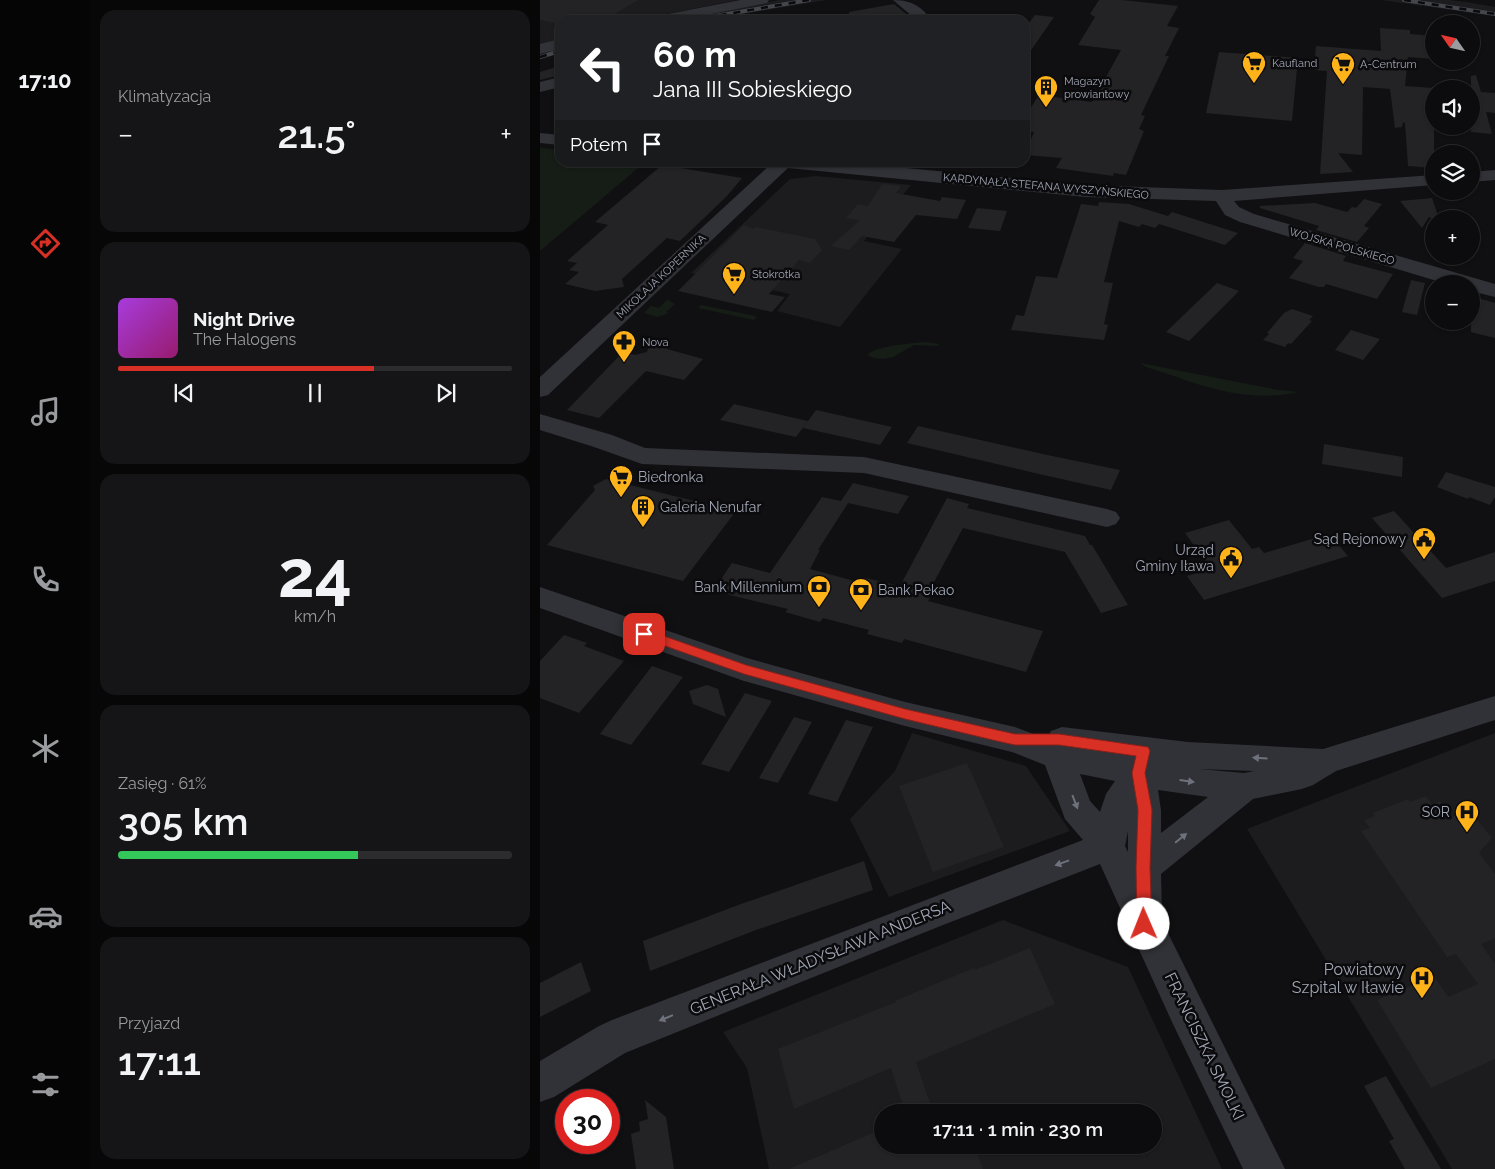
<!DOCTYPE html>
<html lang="pl">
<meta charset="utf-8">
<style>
body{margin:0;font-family:Raleway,sans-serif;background:#151517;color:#f1f3f6;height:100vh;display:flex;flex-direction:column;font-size:19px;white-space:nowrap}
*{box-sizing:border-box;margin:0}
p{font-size:16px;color:#9a9b9e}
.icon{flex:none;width:28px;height:28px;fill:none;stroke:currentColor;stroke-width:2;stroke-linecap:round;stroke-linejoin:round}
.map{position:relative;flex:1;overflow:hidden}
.sheet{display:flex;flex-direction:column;gap:10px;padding:10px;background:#070708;width:450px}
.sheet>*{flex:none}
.guide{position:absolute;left:15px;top:15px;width:475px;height:152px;border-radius:15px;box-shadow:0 1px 4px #0004,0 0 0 1px #2c2c2e;background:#202124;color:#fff;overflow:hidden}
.needle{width:32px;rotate:304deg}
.tools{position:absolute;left:885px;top:15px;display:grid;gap:10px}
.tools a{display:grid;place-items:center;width:55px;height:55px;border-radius:50%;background:#0c0c0e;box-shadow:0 1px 4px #0004,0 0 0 1px #2c2c2e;font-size:25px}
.speed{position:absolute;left:15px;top:1089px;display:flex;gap:10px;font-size:25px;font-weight:700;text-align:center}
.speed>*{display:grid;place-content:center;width:65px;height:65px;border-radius:50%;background:#0c0c0e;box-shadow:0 1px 4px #0004,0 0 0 1px #2c2c2e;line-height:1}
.speed .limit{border:8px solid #d22;background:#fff;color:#111}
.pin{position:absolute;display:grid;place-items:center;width:42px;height:42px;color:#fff;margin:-21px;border-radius:10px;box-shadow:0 2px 8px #0006}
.me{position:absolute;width:55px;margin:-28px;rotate:359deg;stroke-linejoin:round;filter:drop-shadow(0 0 4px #0008)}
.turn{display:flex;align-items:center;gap:18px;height:105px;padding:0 15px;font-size:22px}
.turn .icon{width:65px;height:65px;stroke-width:2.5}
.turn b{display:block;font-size:35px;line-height:42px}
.then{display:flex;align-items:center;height:48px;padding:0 15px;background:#0003;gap:10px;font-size:19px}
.big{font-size:38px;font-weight:600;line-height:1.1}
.sheet .tile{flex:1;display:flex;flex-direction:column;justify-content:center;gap:8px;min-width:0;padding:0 18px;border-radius:15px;background:#151517}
.sheet .dial{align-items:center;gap:0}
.dial b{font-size:65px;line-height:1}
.song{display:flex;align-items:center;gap:15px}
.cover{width:60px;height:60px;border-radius:8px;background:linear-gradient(135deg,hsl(280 70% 55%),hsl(320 70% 35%))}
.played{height:5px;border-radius:2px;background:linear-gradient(90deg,#d93025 65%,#2c2c2e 65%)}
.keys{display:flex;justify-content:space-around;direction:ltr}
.heat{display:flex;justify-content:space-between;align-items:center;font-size:28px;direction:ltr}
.charge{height:8px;border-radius:4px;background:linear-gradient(90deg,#34c759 61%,#2c2c2e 0)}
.trip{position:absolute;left:334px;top:1104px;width:288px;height:50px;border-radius:25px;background:#0c0c0e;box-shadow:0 1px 4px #0004,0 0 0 1px #2c2c2e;font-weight:600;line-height:50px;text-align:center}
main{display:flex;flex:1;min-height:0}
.dock{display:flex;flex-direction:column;width:90px;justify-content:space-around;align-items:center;background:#050506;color:#9a9b9e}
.dock .icon{width:35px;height:35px}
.dock .on{color:#d93025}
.dock b{font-size:22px;color:#f1f3f6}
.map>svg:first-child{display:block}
</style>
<main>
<nav class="dock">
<b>17:10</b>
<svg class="icon on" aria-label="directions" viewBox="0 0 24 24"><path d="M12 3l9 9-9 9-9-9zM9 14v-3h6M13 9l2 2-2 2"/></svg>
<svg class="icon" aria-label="music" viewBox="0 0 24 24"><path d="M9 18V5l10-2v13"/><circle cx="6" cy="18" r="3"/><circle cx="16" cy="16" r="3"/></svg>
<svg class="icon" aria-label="phone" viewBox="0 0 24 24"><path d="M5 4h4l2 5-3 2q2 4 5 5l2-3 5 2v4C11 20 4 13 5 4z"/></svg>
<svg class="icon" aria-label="climate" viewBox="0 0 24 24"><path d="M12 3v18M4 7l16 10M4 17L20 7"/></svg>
<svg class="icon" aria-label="car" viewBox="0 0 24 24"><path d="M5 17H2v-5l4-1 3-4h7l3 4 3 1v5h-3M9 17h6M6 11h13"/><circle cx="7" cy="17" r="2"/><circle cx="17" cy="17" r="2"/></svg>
<svg class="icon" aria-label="filters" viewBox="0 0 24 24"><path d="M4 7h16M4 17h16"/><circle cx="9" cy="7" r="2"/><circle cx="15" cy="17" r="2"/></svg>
</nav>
<section class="sheet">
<div class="tile"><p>Klimatyzacja</p>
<div class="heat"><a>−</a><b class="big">21.5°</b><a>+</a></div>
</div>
<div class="tile">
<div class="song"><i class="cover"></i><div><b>Night Drive</b><p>The Halogens</p></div></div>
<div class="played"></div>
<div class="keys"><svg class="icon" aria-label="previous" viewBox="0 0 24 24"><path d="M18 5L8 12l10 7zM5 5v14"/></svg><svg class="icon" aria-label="pause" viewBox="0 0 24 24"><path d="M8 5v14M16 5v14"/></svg><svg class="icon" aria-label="next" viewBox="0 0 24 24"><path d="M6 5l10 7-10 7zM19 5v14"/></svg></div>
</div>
<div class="tile dial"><b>24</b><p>km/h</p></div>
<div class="tile"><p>Zasięg · 61%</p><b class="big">305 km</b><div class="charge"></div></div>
<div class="tile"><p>Przyjazd</p><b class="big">17:11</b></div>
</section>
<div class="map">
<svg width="955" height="1169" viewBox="0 0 955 1169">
<rect width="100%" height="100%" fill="#101012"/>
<path fill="#1c1c1f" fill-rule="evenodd" d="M28,0H197L97,20H20V40L0,45V16Z
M238,0H287L166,20H129Z
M841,0H909L926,2L955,7V16Z
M276,176L371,185L324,241L362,249L300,327L237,311L250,294L151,273L250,179Z
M372,733L486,766L530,831L349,897L310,819L355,771Z
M955,733V1169H912L707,829Z
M463,920L588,967L682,1169H229L207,1068L183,1032ZM342,1112H612V1145H342Z"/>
<path fill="#161d17" d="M0,148L20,150V162L104,163L0,251Z
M119,298L128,300L135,304L126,312L129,313L117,317L104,313L111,306L119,308L127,300Z
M161,305L211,315L217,317L214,320L158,308Z
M386,342L399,344L398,346L374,345L353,357L344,359L334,358L327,355C335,346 373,343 386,342Z
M600,363L738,390L758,392C713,402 671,390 628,374C620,371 606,368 600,363Z"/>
<path fill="#232326" d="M0,0H98L65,20H20V24L0,20Z
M559,0H582L638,6L627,26L639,28L625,56H629L601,115L605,116L599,129L604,131L586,175L574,173L573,176L516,168L522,158L485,155L494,132L485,131V117L499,95L552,102L581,50L538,45L555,17L550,14Z
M354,4L370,17L352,20H310L309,12Z
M495,15L514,17L485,59V28Z
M840,28L870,30V34L894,36V59L868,57L865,86L894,88V168L868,166L865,123L863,122L862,127L855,128L850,89L823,87L822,155L798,153L813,172L780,174L787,71L774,70L776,46L841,51Z
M679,52L758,58L752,121L666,113Z
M20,66V75L0,80V72Z
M936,75L941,92L955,93V113L946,112L952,134L931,132V76Z
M122,165L202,178L187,196L140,241L127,238L82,279L84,287L55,291L25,284L39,272L29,270L37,263L27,261L68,225L55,222Z
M342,184L361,186L356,193L400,201L402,197L426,200L417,219L376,215L354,242L322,236L309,250L291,246L320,220L306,218L318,204L328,206Z
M892,198L899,219L894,220L889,217L882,228L860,201Z
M824,199L842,204L824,226L829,228L817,242L776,230L779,226L720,208V206L775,203L807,212L812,207L816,208Z
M559,202L589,204L628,216L632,212L698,233L685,245L619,224L621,222L615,228L602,224L599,227L579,221L564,282L573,283L564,324L568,325L564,340L471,330L476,315L484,316L496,276L517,278L541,204L558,206Z
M437,208L467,211L460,231L428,228Z
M204,225L214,229L216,227L275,239L282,250L270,263L259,260L229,294L245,297L232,312L138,291Z
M765,243L806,256L803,261L853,274L837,299L786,284L784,287H779L749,278L763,261L753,258Z
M871,280L885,283L877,315L862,312Z
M677,283L699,291L649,341L626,332Z
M931,296L955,303V338L931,332Z
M752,309L773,316L769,320L772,321L751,344L748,343L745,347L723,340L729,334L727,333L744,313Z
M811,330L840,339L823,360L795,350Z
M109,345L123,348L129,347L127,349L163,359L144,380L106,371L59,418L27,410L83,352L95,355L107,352Z
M194,404L268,421L256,437L180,420Z
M276,410L352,427L340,445L263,428Z
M378,426L512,456L580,470L571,490L499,474L367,443Z
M784,444L863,457L862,477L782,464Z
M906,472L955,487V497L950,505L929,497L928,499L897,487Z
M66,479L130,495L196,511L143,581L7,545L55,490L53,486Z
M313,483L369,496L358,514L308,503L278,550H280L270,569L322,583L326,578L360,586L407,498L429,504L427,508L545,536L550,545H552L588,605L561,613L525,552L423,528L386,597L390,598L388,601L503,631L486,672L364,639L362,643L327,634L329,630L283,618L280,622L245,612L248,609L173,591L192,563L230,573L282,497L301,501Z
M854,511L906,568L955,552V581L902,598L832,518Z
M689,520L712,549L719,547L724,553L789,534L808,556L664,600L647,576L671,569L645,533Z
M24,635L47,643L44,646L84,661L39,713L0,698V661Z
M112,666L143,677L91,745L60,734Z
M167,685L178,689L186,717L153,704L149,691Z
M205,693L232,701L189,772L161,764Z
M254,717L272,722L238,783L219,778Z
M306,720L333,727L297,802L268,794Z
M427,763L464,847L393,872L359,786Z
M886,796L892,804L900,801L912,816L935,817L952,838L939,853L955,874V938L941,944L955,964V1059L891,1088L837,1000L894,976L908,997L938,984L916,954L907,957L821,831L830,828L824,820L835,816L833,813L868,799L870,802Z
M324,861L333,890L216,930L110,971L103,941L201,904Z
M490,948L515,1004L376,1062L393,1112H365L351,1068L254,1109L238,1049L356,1002L355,1001L412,977L434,968L435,970Z
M41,962L51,991L0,1017V983Z
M846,1076L877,1129L901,1169H865L849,1141L854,1139L824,1086Z
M105,1100L126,1117L134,1169H96L91,1134L100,1131L99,1122L108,1119Z
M342,1129V1145H434L443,1169H249Z"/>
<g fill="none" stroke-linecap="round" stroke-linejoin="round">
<path fill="#313237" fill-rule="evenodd" d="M200,0H229L227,3L222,4L141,20H111L113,17L118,16Z
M353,0C368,0 379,4 388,16L387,20H373V17Z
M20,39V49L0,54V44Z
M20,77V87L0,92V82Z
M0,133L20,135V145L0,143Z
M230,162H301L546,185L682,190L894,175V185L694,201L699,207L714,214L955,284V297L931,291V284H907L700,222L685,215L676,201L546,197L248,168L8,395L0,397V377L231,164Z
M955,170V180L931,182V172Z
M0,414L72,435L105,448L324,457L567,509L576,512L580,518L576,524L567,527L324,473L102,464L54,447L0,430Z
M0,587L207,658L365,702L475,727L507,739L511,731L522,727L648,742L783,749L955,696V720L796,771L773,785L762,789L713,799L621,874L622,913L620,917L745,1169H703L632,1022L560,864L398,927L85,1053L14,1097L0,1102V1061L59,1026L72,1020L543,840L525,819L505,765L472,752L365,726L204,681L0,608ZM659,769L714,771L704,773ZM540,774L575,781L566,794L560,812L550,801ZM618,790L668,797L621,833V810ZM588,831V852L585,846Z"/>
<g stroke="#44464c" stroke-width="4">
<path id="rail" d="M864,0L955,14
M139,20L159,16
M152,20L269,0
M0,57L20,51"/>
</g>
<use href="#rail" stroke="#0b0b0d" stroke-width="2.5" stroke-dasharray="7" stroke-linecap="butt"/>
</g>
<defs><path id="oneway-solid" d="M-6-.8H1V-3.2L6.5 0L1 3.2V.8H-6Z" transform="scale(1.25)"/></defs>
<g fill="#6e727c">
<use href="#oneway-solid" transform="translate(720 758) rotate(-177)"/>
<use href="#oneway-solid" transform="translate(647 781) rotate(8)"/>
<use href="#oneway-solid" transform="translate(535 802) rotate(69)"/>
<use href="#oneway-solid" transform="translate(641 838) rotate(-39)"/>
<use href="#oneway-solid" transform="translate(522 863) rotate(160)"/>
<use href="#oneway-solid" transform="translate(126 1018) rotate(158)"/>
</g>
<path fill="#d93025" stroke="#8d1f18" d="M104,629L206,665L365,709L457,730L475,734H519L608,747L610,751L605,773L612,810L610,868L612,924L610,929L604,931L599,929L597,924L596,868L598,810L592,773L596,756L519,745H475L457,741L365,719L204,674L100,637L99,634L100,631Z"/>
<defs>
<g id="supermarket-pin" transform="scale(1.25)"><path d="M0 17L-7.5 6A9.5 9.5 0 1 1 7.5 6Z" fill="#ffb31b" stroke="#0b0b0d"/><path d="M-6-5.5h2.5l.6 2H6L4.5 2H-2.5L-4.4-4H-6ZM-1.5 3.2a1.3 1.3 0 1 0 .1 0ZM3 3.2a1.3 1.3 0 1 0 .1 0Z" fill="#111"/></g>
<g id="building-pin" transform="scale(1.25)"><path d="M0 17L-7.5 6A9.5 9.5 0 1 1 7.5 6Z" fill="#ffb31b" stroke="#0b0b0d"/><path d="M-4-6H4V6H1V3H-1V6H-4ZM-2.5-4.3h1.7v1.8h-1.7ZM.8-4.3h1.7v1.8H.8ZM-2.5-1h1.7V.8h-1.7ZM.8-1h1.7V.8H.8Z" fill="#111"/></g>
<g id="pharmacy-pin" transform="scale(1.25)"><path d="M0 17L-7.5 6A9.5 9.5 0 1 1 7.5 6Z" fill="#ffb31b" stroke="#0b0b0d"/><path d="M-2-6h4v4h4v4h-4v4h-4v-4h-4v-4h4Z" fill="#111"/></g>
<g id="civic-pin" transform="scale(1.25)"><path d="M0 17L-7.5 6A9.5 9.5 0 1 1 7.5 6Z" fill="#ffb31b" stroke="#0b0b0d"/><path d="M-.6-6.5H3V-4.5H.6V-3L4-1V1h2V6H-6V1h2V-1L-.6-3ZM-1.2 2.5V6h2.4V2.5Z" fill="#111"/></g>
<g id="bank-pin" transform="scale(1.25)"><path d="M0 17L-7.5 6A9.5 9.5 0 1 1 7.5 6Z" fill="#ffb31b" stroke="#0b0b0d"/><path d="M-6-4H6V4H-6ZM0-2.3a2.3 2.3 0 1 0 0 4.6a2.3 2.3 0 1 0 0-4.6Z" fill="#111"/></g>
<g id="hospital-pin" transform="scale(1.25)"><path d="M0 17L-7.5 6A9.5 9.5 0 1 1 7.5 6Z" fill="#ffb31b" stroke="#0b0b0d"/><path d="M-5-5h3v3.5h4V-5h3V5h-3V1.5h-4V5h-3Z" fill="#111"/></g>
</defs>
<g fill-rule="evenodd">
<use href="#supermarket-pin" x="714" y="63"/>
<use href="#supermarket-pin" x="803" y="64"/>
<use href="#building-pin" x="506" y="87"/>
<use href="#supermarket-pin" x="194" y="274"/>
<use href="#pharmacy-pin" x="84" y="342"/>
<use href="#supermarket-pin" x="81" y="477"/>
<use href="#building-pin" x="103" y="507"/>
<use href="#civic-pin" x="884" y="539"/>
<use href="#civic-pin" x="691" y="558"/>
<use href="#bank-pin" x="279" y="587"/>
<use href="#bank-pin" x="321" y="590"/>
<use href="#hospital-pin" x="927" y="812"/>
<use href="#hospital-pin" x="882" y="978"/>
</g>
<g text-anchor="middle" stroke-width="5" stroke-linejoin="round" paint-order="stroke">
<g font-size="11" fill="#a0a6b4" stroke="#0b0b0d" text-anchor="start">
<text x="732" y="67">Kaufland</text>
<text x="820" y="68">A-Centrum</text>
<text x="524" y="85">Magazyn<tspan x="524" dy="13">prowiantowy</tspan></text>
<text x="212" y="278">Stokrotka</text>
<text x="102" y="346">Nova</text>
</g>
<g font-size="11" fill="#a0a6b4" stroke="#0b0b0d">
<text transform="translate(506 186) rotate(5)" y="4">KARDYNAŁA STEFANA WYSZYŃSKIEGO</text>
<text transform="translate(802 246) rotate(16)" y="4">WOJSKA POLSKIEGO</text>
<text transform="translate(121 276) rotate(-43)" y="4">MIKOŁAJA KOPERNIKA</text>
</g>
<g font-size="14" fill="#a0a6b4" stroke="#0b0b0d" text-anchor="end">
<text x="98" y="482" text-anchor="start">Biedronka</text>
<text x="120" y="512" text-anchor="start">Galeria Nenufar</text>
<text x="866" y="544">Sąd Rejonowy</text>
<text x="674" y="555">Urząd<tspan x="674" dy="16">Gminy Iława</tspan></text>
<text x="262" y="592">Bank Millennium</text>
<text x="338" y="595" text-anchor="start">Bank Pekao</text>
<text x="910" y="817">SOR</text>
</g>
<g font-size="16" fill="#a0a6b4" stroke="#0b0b0d">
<text transform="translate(280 957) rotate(-22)" y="6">GENERAŁA WŁADYSŁAWA ANDERSA</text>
<text transform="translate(665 1046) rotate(64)" y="6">FRANCISZKA SMOLKI</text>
</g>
<g font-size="16" fill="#a0a6b4" stroke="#0b0b0d" text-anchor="end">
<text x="864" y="975">Powiatowy<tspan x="864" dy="18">Szpital w Iławie</tspan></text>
</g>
</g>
</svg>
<div class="tools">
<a><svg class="needle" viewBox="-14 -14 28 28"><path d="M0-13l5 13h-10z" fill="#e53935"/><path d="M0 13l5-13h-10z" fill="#9a9b9e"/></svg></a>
<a><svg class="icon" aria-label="sound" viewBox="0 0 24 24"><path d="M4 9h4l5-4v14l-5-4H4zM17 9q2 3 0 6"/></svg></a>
<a><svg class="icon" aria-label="layers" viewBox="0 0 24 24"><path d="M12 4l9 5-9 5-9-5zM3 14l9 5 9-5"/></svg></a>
<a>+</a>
<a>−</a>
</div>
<div class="speed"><div class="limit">30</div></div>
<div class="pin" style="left:104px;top:634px;background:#d93025"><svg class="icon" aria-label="arrive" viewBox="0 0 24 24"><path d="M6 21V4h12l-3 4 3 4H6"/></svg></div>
<svg class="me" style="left:604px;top:924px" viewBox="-20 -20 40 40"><circle r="19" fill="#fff"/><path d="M0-13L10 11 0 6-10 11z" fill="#d93025"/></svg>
<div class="trip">17:11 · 1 min · 230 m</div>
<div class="guide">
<div class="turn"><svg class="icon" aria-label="left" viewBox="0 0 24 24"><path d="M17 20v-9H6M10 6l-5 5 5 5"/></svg><div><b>60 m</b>Jana III Sobieskiego</div></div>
<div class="then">Potem<svg class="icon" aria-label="arrive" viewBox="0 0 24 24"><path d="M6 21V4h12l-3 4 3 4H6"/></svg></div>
</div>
</div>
</main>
